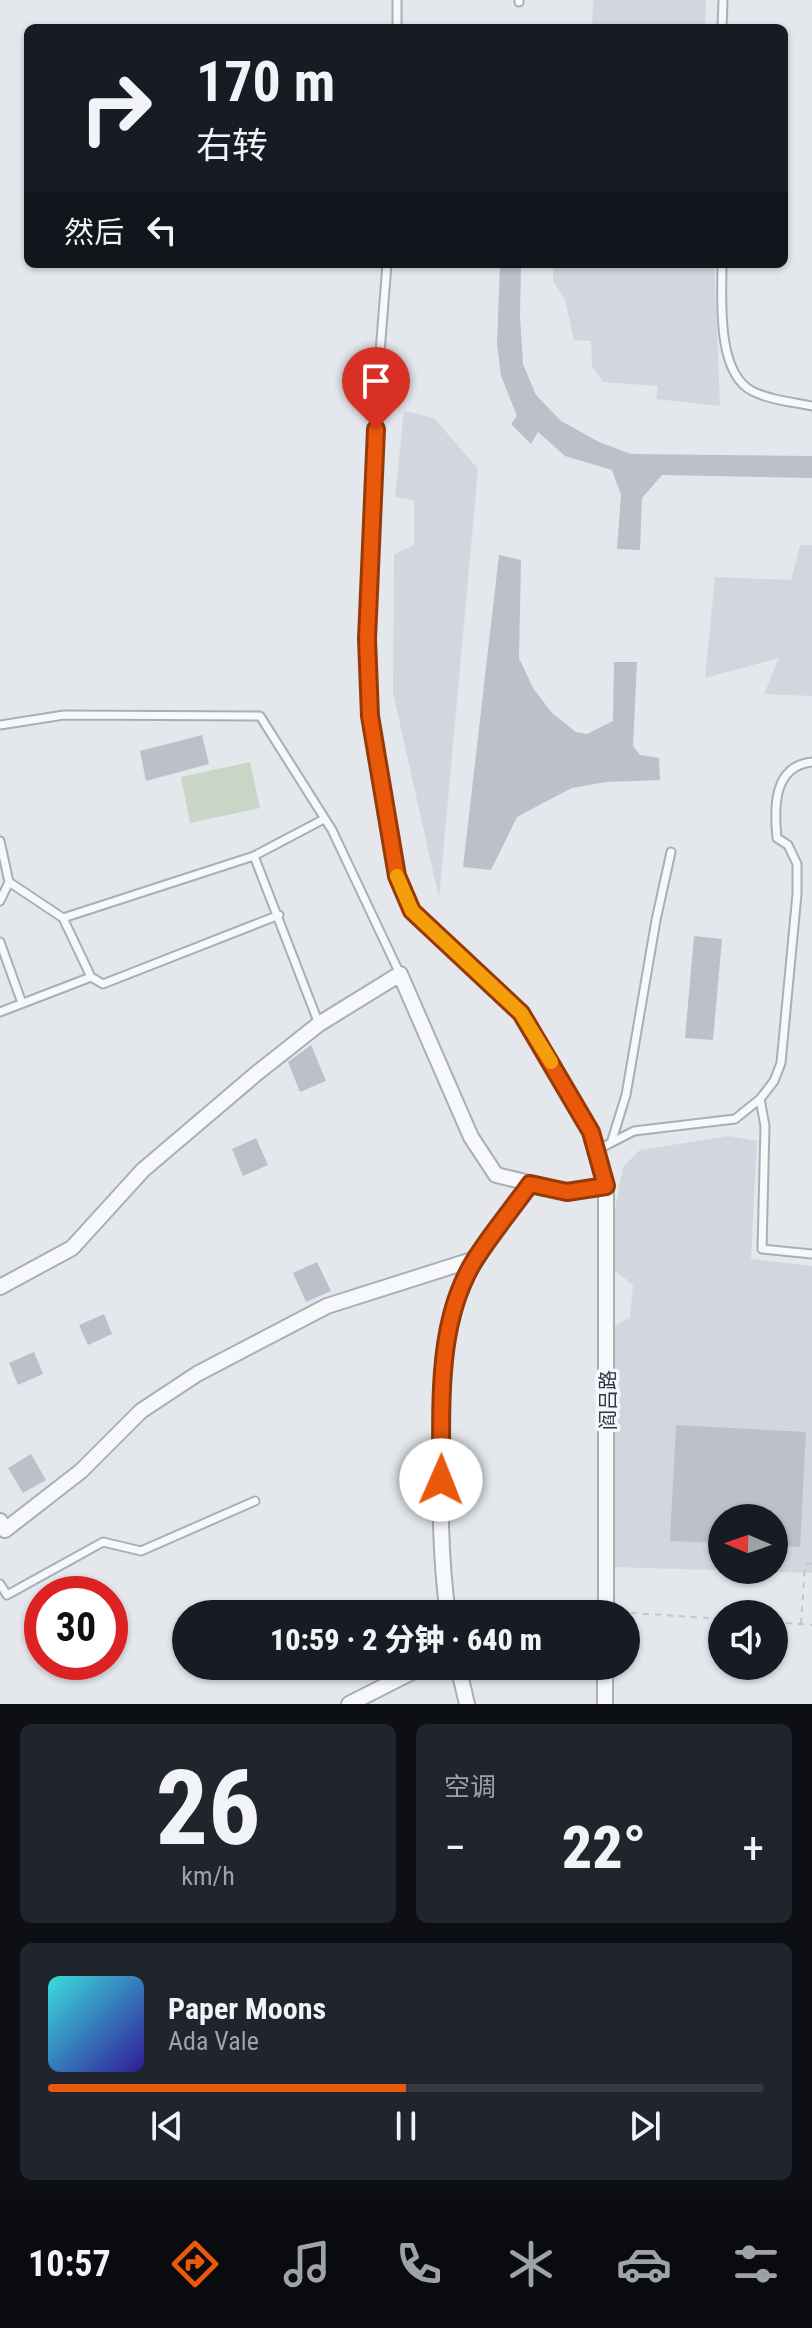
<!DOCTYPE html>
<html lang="zh">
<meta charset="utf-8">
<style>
body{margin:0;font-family:"Roboto Condensed","Noto Sans SC",sans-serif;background:#20242c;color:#f1f3f6;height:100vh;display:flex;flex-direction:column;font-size:30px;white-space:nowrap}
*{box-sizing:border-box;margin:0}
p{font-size:26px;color:#9ea1a6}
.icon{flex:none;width:44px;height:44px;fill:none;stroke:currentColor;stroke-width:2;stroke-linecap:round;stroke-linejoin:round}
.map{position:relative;height:1704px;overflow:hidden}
.details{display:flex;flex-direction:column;gap:20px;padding:20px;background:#0d0f14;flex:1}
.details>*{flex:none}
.guide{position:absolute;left:24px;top:24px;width:764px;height:244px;border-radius:12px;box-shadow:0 2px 6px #0004;background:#171b24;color:#f1f3f6;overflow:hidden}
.needle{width:52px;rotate:272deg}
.buttons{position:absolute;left:708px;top:1504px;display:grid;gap:16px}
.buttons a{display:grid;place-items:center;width:80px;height:80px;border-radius:50%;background:#171b24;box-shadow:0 2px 6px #0004;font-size:40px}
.speed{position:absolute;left:24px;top:1576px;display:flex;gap:16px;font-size:40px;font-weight:700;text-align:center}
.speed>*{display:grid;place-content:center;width:104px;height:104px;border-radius:50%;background:#171b24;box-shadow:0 2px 6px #0004;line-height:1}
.speed .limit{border:12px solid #d22;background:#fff;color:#111}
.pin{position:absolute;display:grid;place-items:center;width:68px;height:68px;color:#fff;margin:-82px -34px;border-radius:50% 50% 50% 0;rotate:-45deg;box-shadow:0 0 8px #0007}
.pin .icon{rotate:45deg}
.me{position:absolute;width:88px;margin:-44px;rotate:1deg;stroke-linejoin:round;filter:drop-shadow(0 0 6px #0008)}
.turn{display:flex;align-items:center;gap:28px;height:168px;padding:0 40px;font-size:36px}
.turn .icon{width:104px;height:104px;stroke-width:2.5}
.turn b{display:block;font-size:56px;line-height:68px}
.then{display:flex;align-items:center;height:76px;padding:0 40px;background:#0003;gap:16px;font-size:30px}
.big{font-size:60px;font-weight:800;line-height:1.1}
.details .widget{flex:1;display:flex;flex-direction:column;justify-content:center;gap:12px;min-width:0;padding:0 28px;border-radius:12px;background:#20242c}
.details .dial{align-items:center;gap:0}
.dial b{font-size:104px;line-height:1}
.song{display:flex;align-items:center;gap:24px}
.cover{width:96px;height:96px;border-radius:12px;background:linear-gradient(135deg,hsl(180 70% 55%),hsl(250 70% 35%))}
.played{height:8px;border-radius:4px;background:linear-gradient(90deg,#ea580c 50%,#363941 50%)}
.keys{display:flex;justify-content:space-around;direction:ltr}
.heat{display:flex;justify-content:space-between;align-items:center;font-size:44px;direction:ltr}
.details .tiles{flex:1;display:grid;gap:20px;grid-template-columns:1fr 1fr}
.widget:last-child{grid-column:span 2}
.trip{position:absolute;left:172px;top:1600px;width:468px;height:80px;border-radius:40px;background:#171b24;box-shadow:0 2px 6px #0004;font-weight:800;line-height:80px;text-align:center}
.menu{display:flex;height:128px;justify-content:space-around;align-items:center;background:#090b0e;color:#9ea1a6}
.menu .icon{width:56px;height:56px}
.menu .selected{color:#ea580c}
.menu b{font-size:36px;color:#f1f3f6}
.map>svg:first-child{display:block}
</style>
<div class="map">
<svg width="812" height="1704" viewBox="0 0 812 1704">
<rect width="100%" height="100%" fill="#e4e7ec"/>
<path fill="#d2d6de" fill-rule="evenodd" d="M593,0H706L705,28H592Z
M553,264H714L720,406L656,399L658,386L603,382L592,366L591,341L574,340L565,299L553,281Z
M404,411L434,418L478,469L439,898L393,693L394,554L414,545V500L395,497Z
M800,545H812V696L764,694L779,658L705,678L715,577L791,580Z
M729,1136L757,1141L751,1259L812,1266V1573L613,1567L615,1326L630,1318L633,1285L614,1270L615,1210L623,1167L640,1150ZM722,1518H774V1570H722Z"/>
<path fill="#c9d6c5" d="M250,762L260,808L190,823L181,777Z"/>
<path fill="#bbc0ca" d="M500,264H521L520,316L523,364L536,395L561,421L599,442L631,454L812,456V478L662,475L642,498L640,550L617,549L621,495L612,470L565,456L538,432L531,444L511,424L517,416L501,376L497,343Z
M499,555L521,560L519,658L533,688L552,713L576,732L587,734L613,721L614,662H637L633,746L640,755L659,758L660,780L606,782L572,788L543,803L517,817L491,870L463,867Z
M202,735L209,764L146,781L140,751Z
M694,936L722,939L713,1040L685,1038Z
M311,1045L326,1081L300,1092L288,1062Z
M256,1138L268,1165L243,1176L232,1149Z
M317,1262L331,1291L306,1302L293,1273Z
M104,1314L112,1334L88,1345L79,1325Z
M34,1352L43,1374L18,1385L9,1363Z
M676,1425L806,1432L800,1547L774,1546V1518H722V1543L670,1541Z
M31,1454L46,1480L23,1493L8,1468Z"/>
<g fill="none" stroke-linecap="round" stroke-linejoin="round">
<g stroke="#a9aeb7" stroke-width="11">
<path id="lane" d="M397,0V28
M519,0V2
M722,28L723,0
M387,264L379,365L367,639L370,716L397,876L412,911L521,1013L591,1132L606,1186
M722,264C722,298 716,372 752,391C770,400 792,402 812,406
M0,725L64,715L260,716L332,830L400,974
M0,841L9,882L63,918
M254,856L319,1024
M0,901L9,882
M0,942L22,1003
M91,977L103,984L279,915
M0,1012L91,977L63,918L254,856L324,819
M760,1099L765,1126L762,1249L812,1254
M612,1140L626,1095L656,920L671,852
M597,1150L634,1131L735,1119L760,1099L774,1081L781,1063L797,894V864L788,845L777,838C774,808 773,766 812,762
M0,1584L7,1595L103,1542L141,1551L255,1501"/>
</g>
<g stroke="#a9aeb7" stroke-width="18">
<path id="street" d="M0,1287L72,1248L143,1170L257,1073L319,1024L400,974L471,1137L496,1175L567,1192L606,1186V1614
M0,1521L5,1530L81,1471L141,1411L197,1374L327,1306L475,1259
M448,1614C440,1558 440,1499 441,1443C442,1394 441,1337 459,1291C476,1252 505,1219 530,1184
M458,1666L467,1704
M349,1704L424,1666
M605,1704V1666"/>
</g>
<path stroke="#c2c5cb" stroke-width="2" stroke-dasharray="6 6" stroke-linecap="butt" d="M619,1612L722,1619
M774,1622L812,1625
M801,1624L805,1565L812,1563"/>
<use href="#lane" stroke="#f7f8fa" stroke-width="7"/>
<use href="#street" stroke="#f7f8fa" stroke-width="14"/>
</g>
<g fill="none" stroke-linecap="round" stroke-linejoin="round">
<g stroke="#983908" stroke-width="20">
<path id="route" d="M376,429L367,639L370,716L397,876L412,911L521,1013L591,1132L606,1186L567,1192L530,1184C512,1209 492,1233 476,1258C435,1322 442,1407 441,1480"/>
</g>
<use href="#route" stroke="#ea580c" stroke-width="14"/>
<path stroke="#f59e0b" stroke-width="14" d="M397,876L412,911L521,1013L551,1062"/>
</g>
<g text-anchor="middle" stroke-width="7" stroke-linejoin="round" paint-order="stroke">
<g font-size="20" fill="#2b3445" stroke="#f4f6f9">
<text transform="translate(608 1400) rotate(-90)" y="7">阎吕路</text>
</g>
</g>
</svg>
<div class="buttons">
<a><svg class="needle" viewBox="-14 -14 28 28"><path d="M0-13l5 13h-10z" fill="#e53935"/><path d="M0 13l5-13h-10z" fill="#9ea1a6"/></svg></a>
<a><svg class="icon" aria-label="sound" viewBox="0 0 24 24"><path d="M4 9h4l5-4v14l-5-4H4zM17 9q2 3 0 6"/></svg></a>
</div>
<div class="speed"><div class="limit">30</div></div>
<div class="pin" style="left:376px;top:429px;background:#d93025"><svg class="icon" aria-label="arrive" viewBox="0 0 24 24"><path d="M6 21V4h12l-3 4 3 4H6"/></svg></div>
<svg class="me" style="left:441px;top:1480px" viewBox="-20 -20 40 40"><circle r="19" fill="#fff"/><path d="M0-13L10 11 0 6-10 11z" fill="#ea580c"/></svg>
<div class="trip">10:59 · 2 分钟 · 640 m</div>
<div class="guide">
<div class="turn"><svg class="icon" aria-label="right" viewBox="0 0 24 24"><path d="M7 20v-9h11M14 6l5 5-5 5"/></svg><div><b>170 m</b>右转</div></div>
<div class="then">然后<svg class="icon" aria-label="left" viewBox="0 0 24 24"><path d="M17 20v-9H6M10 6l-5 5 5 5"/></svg></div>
</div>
</div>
<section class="details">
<div class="tiles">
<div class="widget dial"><b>26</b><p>km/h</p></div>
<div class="widget"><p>空调</p>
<div class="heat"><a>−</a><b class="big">22°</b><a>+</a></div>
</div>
<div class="widget">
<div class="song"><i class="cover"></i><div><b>Paper Moons</b><p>Ada Vale</p></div></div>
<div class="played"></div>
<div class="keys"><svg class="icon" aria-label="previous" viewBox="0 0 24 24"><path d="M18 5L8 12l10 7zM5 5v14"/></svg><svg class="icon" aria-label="pause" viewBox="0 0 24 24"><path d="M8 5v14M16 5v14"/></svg><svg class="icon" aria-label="next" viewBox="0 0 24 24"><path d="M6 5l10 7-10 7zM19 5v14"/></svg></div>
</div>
</div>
</section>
<nav class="menu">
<b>10:57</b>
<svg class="icon selected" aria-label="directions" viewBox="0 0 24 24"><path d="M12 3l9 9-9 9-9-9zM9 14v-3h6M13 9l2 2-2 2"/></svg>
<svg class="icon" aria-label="music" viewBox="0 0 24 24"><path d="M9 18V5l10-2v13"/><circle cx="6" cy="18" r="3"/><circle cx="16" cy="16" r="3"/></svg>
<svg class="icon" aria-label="phone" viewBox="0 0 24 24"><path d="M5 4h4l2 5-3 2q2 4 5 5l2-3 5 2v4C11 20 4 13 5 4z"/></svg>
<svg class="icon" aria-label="climate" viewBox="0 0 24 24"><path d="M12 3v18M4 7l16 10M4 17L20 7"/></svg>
<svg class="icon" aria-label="car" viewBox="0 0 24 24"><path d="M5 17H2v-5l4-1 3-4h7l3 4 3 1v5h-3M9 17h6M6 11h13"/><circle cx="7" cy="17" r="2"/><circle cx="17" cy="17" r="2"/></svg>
<svg class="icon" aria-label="filters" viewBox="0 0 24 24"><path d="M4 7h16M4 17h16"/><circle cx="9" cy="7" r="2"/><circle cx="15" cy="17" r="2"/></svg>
</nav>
